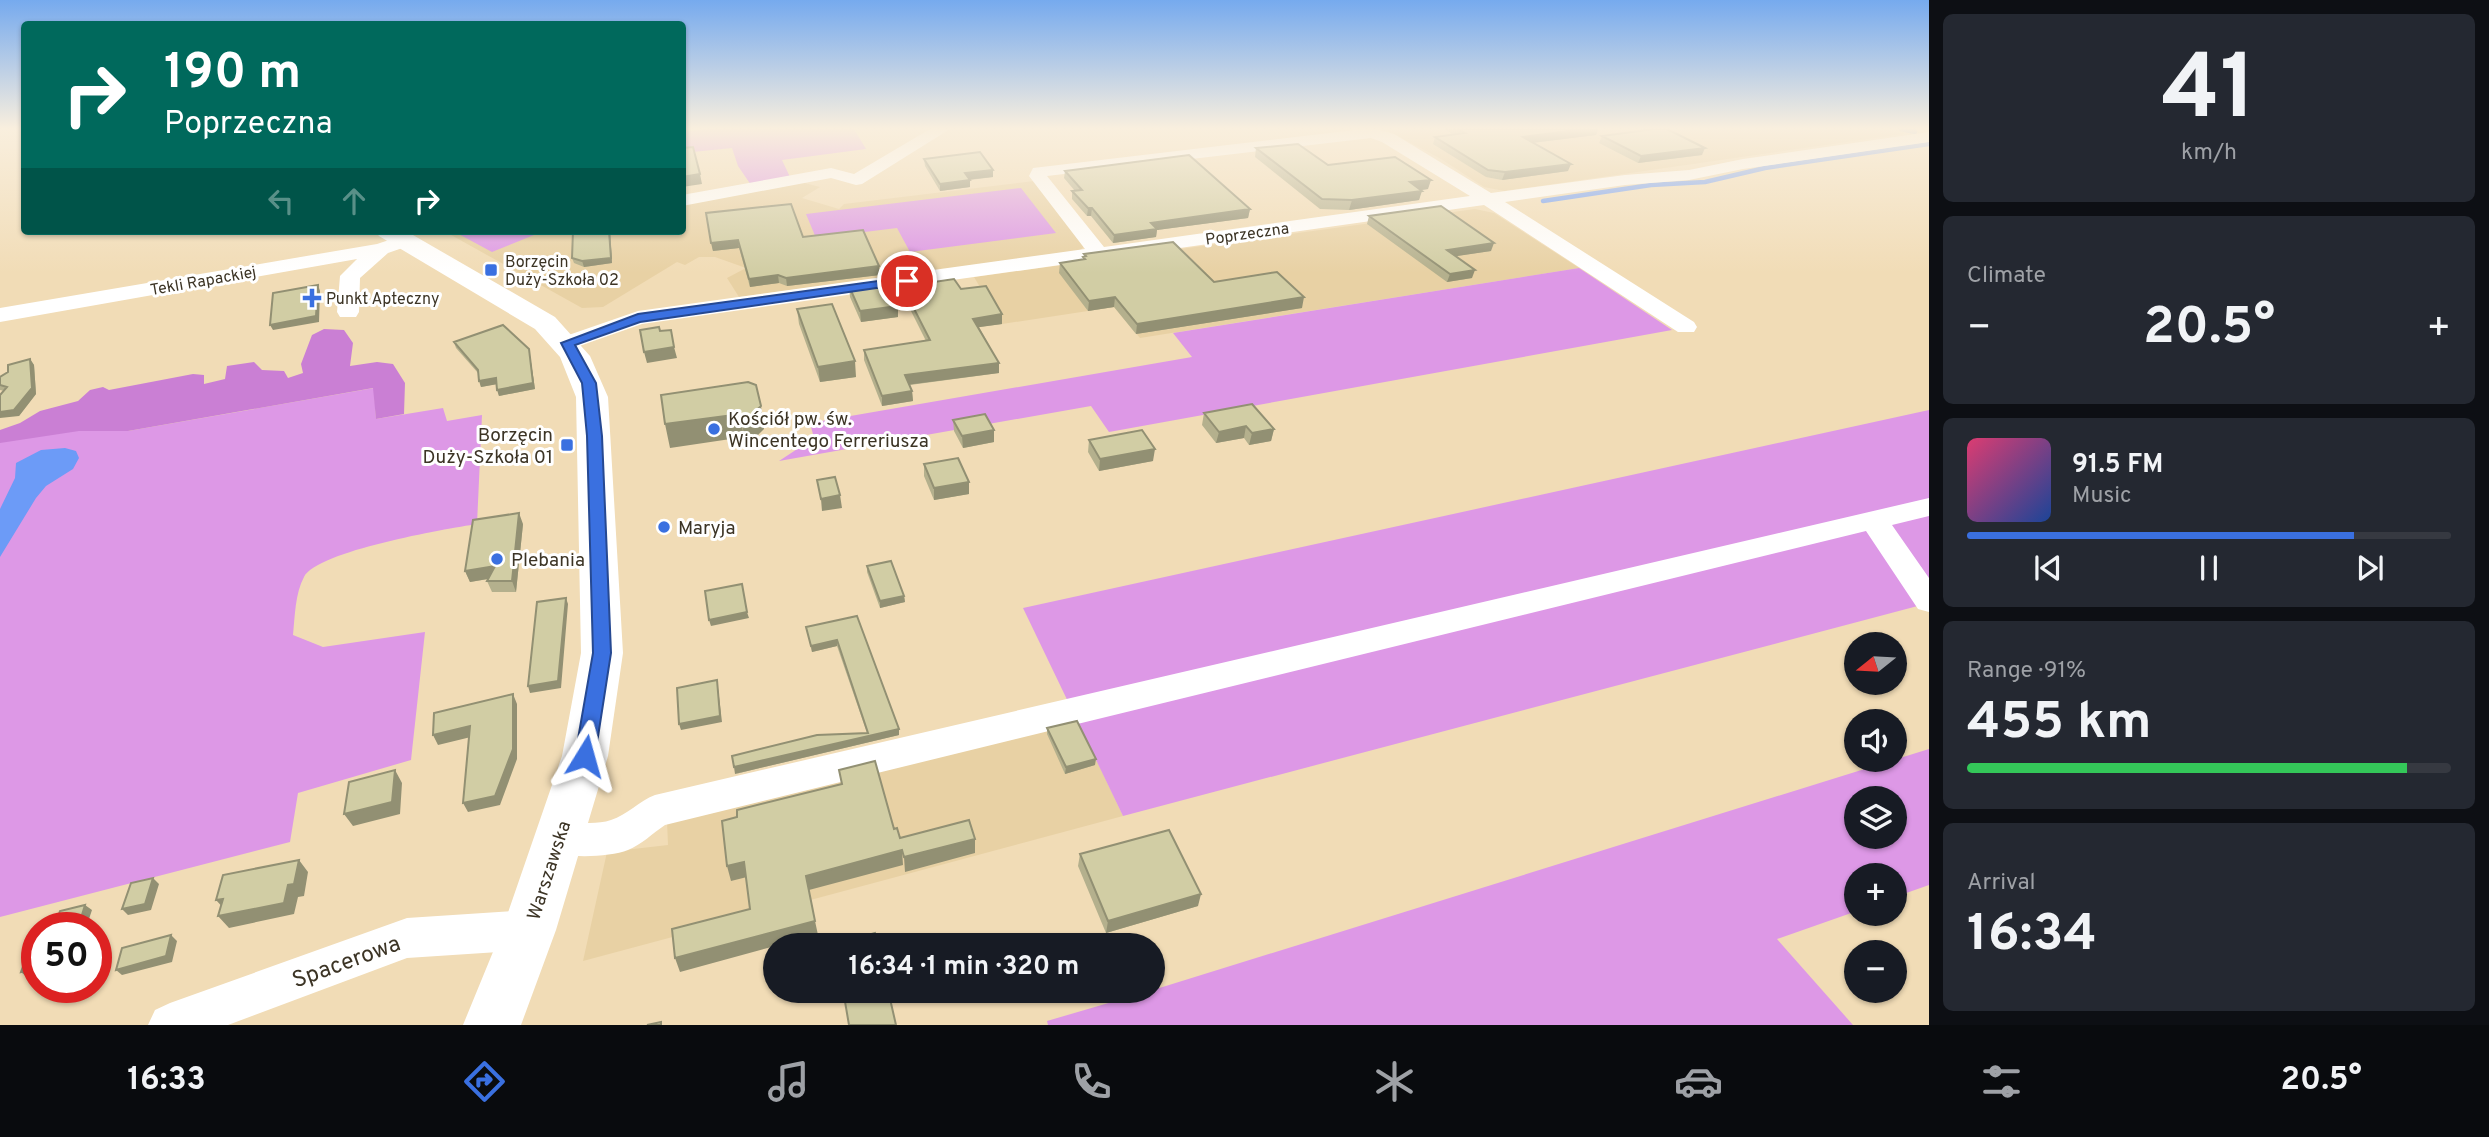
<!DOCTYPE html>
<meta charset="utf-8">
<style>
body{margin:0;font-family:Overpass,sans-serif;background:#242831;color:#f1f3f6;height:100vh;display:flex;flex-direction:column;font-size:26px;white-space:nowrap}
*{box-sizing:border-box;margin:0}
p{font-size:23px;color:#9ea1a6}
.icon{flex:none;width:38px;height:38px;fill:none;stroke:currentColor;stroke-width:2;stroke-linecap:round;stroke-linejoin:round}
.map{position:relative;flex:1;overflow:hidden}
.side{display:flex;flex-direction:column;gap:14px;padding:14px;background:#0d0f14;width:560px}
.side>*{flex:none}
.top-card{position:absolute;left:21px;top:21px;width:665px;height:214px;border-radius:7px;box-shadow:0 2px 5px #0004;background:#00695c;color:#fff;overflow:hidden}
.needle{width:46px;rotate:252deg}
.tools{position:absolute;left:1844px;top:632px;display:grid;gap:14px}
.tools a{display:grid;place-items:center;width:63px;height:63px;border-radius:50%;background:#171b24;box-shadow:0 2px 5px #0004;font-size:35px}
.speed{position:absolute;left:21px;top:912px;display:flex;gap:14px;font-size:35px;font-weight:700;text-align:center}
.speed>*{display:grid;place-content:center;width:91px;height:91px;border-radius:50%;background:#171b24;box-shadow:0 2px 5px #0004;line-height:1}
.speed .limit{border:10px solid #d22;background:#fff;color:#111}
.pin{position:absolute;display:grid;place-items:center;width:60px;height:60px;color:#fff;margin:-30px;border:4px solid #fff;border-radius:50%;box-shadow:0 2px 7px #0007}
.me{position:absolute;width:77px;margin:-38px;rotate:8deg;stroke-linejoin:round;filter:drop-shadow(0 0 5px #0008)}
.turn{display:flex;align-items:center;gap:24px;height:147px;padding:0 28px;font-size:32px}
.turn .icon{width:91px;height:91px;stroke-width:2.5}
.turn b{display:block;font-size:49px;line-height:60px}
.lanes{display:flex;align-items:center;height:66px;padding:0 28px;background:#0003;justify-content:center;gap:35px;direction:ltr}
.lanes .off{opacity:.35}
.big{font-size:52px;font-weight:700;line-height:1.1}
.side .tile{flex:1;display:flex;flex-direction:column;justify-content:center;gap:10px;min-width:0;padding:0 24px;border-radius:10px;background:#242831}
.side .dial{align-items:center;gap:0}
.dial b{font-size:91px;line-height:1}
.song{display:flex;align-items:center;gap:21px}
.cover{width:84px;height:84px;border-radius:10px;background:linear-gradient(135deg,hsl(340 70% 55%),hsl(220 70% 35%))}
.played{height:7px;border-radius:4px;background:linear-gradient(90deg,#3a70e0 80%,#363941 80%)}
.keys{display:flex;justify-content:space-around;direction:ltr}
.heat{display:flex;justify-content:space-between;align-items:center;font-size:38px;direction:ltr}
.charge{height:10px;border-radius:5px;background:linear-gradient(90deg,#34c759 91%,#363941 0)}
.trip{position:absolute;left:763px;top:933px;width:402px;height:70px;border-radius:35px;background:#171b24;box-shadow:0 2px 5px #0004;font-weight:700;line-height:70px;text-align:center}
.dock{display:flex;height:112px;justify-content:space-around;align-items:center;background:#090b0e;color:#9ea1a6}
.dock .icon{width:49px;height:49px}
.dock .on{color:#3a70e0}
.dock b{font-size:32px;color:#f1f3f6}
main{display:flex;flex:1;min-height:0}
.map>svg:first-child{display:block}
</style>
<main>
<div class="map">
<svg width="1929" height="1025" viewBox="0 0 1929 1025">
<rect width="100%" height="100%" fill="#f1dcb6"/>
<path fill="#e8d1a4" d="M1385,129H1885L1903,134L1504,191L1484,187L1441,159Z
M1034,181L1085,246L1079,251L739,297L727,278L746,268L715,257H699L685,265L677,262L603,307L582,308L444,231H682L683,204L801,182L820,187L802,198L839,209L844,204Z
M1475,209L1494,213L1579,268L1140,338L1114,307L1002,324L974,277Z
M1068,700L1123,816L583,961L607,852L668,845L666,797Z"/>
<path fill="#dd98e6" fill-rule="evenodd" d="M706,129H854L866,149L782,160L790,177L751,185L738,166L732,148L683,153L682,132Z
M1021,188L1056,233L910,252L897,228L816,238L806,214Z
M453,231H544L492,252Z
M1579,268L1672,330L1109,432L1091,406L779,461L814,438L810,423L1192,357L1173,333Z
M374,388L376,419L443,408L447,421L482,415L477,524C445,529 317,551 304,577C295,594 295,616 293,635L323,647L425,632L411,760L298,793L290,842L0,917V438L110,420L128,431Z
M1929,410V603L1123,816L1023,608Z
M1929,749V885L1895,897V875H1857V911L1777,939L1853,1025H1048L1047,1021L1153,990ZM1857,798H1895V836H1857Z"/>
<path fill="#ca7fd4" d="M324,329L344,330L353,343L350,366L377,362L393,364L405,383L404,414L376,419L373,388L128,431H79L0,443V430L20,423L40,411L78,401L90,390L103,387L109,390L193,374L204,375V384L225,379L227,366L254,362L262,370L284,371L288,378L303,373L301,364L312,335Z"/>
<path fill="#6c9bf7" d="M65,448L76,451L79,458L73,469L46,486L36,498L0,557V509L15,478L16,463L41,450Z"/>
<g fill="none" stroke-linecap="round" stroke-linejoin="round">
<path stroke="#6c9bf7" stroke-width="4.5" d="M1901,129L1915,132
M1543,201L1651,185L1705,182L1765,168L1929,144"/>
<path fill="#fff" fill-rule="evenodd" d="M930,129H950L862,184L856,185L831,178L682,206V195L831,168L854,174Z
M1363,129H1376L1394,134L1491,193L1625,175L1689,170L1743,159L1929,132V142L1743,169L1689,180L1625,185L1505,202L1694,322L1697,327L1694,332H1678L1484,205L642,324L568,350L560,348L557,343L560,338L638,311L1085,249L1029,176L1033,168ZM1371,138L1382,142L1470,196L1104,247L1047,176Z
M404,235L411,237L414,241L411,245L388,253L360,278L359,312L356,317H340L337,312L340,276L357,259L0,322V308L377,244Z
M1929,498V516L1892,525L1929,578V612L1918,609L1866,531L665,825C653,833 641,845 628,850C608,858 564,858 545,851L539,839L545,827C568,818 592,827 611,820C627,815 639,801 655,795Z
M529,910L543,916L549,930L543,944L529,950L407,958L228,1025H148L155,1010L170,1003L407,918Z"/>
<path fill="#fff" fill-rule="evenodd" d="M375,231H406L555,317L590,356L608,397L623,653L608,756L556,930L521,1025H463L502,930L562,756L581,653L576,397L560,357L535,329L379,236Z"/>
</g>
<path fill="#b4b08d" d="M1444,129H1598L1596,135L1533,143L1568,171L1502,180L1486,177L1433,144L1435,137L1453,134Z
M1602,136L1702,155L1638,163L1599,143Z
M1256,148L1328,165L1428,189L1421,190L1419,200L1349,210L1320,209L1255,157Z
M924,159L993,170V177L970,180V187L940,191L925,166Z
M1065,171L1250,209L1248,218L1157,230L1156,237L1113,243L1091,216H1087L1072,199V191H1075L1064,178Z
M706,213L803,237L879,266L880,275L787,286L779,283L750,287L739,248L713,251Z
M1369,216L1491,251L1456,256L1472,278L1447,282L1367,224Z
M610,231L612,263L584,267L574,263L572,258Z
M1084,254L1214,282L1302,308L1136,334L1114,307L1088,311L1059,273L1060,263L1083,260Z
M927,283L961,289L1002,314V324L979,327L999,363V373L910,385L912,391L913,401L882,406L864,360V350L926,341L908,305L907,295L927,292Z
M849,286L898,317L861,322L850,297Z
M797,309L856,377L820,382L799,324Z
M454,342L529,349L535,389L499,396L496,384L481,387L478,373L456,348Z
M30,359L34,365L36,394L19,416L4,391L0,390V377Z
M1204,413L1274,429L1271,441L1249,445L1244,438L1216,443L1202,425Z
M953,420L994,430V442L963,448L954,431Z
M1089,440L1153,461L1099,471L1088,452Z
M924,464L969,482V494L934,500L924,476Z
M523,524L516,592H492L487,581L488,579L470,582L465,571Z
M867,566L904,596L905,602L880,608L867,572Z
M857,616L899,735L735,774L867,733L837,646L812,652L806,627Z
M1047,728L1095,765L1065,774L1047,734Z
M1080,854L1198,906L1106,933L1078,866Z"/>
<path fill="#929073" d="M1585,129H1598L1596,135L1521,144L1523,137Z
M1705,148L1702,155L1638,163L1641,156Z
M1571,164L1568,171L1502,180L1505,172Z
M993,170V177L965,180V173Z
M700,174L702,184L682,187V177Z
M970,180V187L940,191V184Z
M1431,180L1428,189L1408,192L1410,182Z
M1422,191L1419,200L1349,210L1352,200Z
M1088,208H1092L1091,216H1087Z
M1250,209L1248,218L1157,230L1156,237L1113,243L1114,235L1151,223Z
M609,231H610L612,263L584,267L582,261Z
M738,240L739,248L713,251L711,243Z
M1494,243L1491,251L1444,258L1447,250Z
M879,266L880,275L787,286L786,278Z
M1475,270L1472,278L1447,282L1450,274Z
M778,275L779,283L750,287L749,279Z
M318,285L320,291L319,322L273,330L270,325Z
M1115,297L1114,307L1088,311L1089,301Z
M1304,297L1302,308L1136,334L1137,324Z
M898,306V317L861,322L860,311Z
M1002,314V324L973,328V319Z
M674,347L677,358L647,363L644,352Z
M529,349L535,389L499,396L497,390Z
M30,359L34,365L36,394L19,416L0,418V412Z
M855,361L856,377L820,382L818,367Z
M999,363V373L906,385L905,375Z
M496,378L498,384L481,387L479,381Z
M912,391L913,401L882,406V396Z
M761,406L764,429L746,447L742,424Z
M740,414L744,437L670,448L665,424Z
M1246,426L1244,438L1216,443L1219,432Z
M1274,429L1271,441L1249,445L1252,433Z
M994,430V442L963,448L962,436Z
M1155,449L1153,461L1099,471L1100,459Z
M969,482V494L934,500V488Z
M840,495L842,508L822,511L821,499Z
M519,513L523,524L516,592L512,581Z
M495,566L499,577L470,582L465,571Z
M904,596L905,602L880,608V601Z
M566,598L568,604L561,688L530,693L528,686Z
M747,612L749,618L711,626L709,620Z
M837,640V646L812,652L811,646Z
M717,680L722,722L681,730L679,724Z
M513,694L517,704V759L500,805L468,812L463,803Z
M470,726L475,736L438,745L433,735Z
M899,729V735L735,774L734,767Z
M1096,759L1095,765L1065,774L1066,767Z
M395,770L402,783L400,814L353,826L344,814Z
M975,839V853L905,872L904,857Z
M902,850L903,865L809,890L806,876Z
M299,860L308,872L304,896L298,897L294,914L229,928L218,916L288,885Z
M744,862L747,877L731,881L727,866Z
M153,878L159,884L151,910L128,915L122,909Z
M1201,894L1198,906L1106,933L1108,921Z
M223,899L227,912L216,900Z
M85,905L92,910L86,928H78Z
M815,921L818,935L780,945H775V946L680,972L675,958Z
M171,935L177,941L172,962L122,975L116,970Z
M37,968V976L28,978L21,972Z"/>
<path fill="#d1cda4" stroke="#929073" stroke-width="2" d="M1458,129H1585L1523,137L1571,164L1505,172L1488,170L1435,137L1465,133Z
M1654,129H1667L1705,148L1641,156L1602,136Z
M1298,144L1328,165L1395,157L1431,180L1410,182L1422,191L1352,200L1322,199L1256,148Z
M693,147L700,174L682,177V148Z
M980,152L993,170L965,173L970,180L940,184L924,159Z
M1189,155L1250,209L1151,223L1157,229L1114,235L1092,208H1088L1072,191L1082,190L1065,171Z
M791,204L803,237L863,230L879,266L786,278L778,275L749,279L738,240L711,243L706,213Z
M1441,206L1494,243L1447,250L1475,270L1450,274L1369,216Z
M573,231H609L611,258L582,261L572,258Z
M1173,242L1214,282L1277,272L1304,297L1137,324L1115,297L1089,301L1060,263L1085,259L1083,257L1086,256L1084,254Z
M954,279L961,289L986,286L1002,314L973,319L999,363L905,375L912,391L882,396L864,350L930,340L907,295L931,291L927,283Z
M887,281L898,306L860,311L849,286Z
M318,285L316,316L270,325L273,293Z
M832,304L855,361L818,367L797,309Z
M503,325L529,349L533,383L497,390L496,378L479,381L478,370L454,342Z
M659,327L660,331L671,330L674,347L644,352L640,330Z
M30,359L32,388L14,410L0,412V395L7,387L0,385V377L8,372V365Z
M748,382L756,385L761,406L742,424L740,414L665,424L661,395Z
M1252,404L1274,429L1252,433L1246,426L1219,432L1204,413Z
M985,414L994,430L962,436L953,420Z
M1142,430L1155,449L1100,459L1089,440Z
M958,458L969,482L934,488L924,464Z
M835,477L840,495L821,499L817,480Z
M519,513L512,581H487L495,566L465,571L473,520Z
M891,561L904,596L880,601L867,566Z
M742,584L747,612L709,620L705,591Z
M566,598L558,681L528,686L537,602Z
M857,616L899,729L734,767L732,756L817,735L868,733L837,640L811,646L806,627Z
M717,680L720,716L679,724L677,688Z
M513,694V749L495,796L463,803L470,726L433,735L434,713Z
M1077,721L1096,759L1066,767L1047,728Z
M875,761L894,829L897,828L900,838L969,820L975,839L904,857L902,850L806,876L815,921L675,958L672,929L750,909L744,862L727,866L722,821L737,817V810L842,784L839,770Z
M395,770L392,802L344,814L349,782Z
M1169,830L1201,894L1108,921L1080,854Z
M299,860L294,884L288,885L284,903L218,916L223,899L216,900L223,875Z
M153,878L145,904L122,909L131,883Z
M85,905L78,928H54L60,911Z
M37,932V968L21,972L35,933Z
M875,933L878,945H835V944Z
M171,935L166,956L116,970L122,948Z
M843,990H888L896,1025H849Z
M661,1022V1025H647Z"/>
<linearGradient id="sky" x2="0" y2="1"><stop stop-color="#76aaee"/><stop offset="0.47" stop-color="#f9efde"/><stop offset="1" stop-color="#f9efde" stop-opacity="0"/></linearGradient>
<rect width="1929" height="273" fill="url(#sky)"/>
<path fill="#3a70e0" stroke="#264992" stroke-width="2" d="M907,277L913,281L911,283L640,322L575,345L596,383L602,436L611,653L595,756L593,762L585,765L578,762L575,756L593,653L587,436L582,383L561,343L638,314Z"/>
<g fill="#3a70e0" stroke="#fff" stroke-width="2.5">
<rect x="484" y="263" width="14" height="14" rx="3.5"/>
<path d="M308.5 287.5h7v7h7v7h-7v7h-7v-7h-7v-7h7z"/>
<circle cx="714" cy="429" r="7"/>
<rect x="560" y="438" width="14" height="14" rx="3.5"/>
<circle cx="664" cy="527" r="7"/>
<circle cx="497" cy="559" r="7"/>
</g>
<g text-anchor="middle" stroke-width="6" stroke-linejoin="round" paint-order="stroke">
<g font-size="16" fill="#3c3425" stroke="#fff">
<text transform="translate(1247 233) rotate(-8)" y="6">Poprzeczna</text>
<text transform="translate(203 280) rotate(-10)" y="6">Tekli Rapackiej</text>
</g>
<g font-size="16" fill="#3c3425" stroke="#fff" text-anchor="start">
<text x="505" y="267">Borzęcin<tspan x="505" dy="18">Duży-Szkoła 02</tspan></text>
<text x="326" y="304">Punkt Apteczny</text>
</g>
<g font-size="19" fill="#3c3425" stroke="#fff" text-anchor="start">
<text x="728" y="425">Kościół pw. św.<tspan x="728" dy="22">Wincentego Ferreriusza</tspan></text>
<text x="553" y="441" text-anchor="end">Borzęcin<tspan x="553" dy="22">Duży-Szkoła 01</tspan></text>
<text x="678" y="534">Maryja</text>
<text x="511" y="566">Plebania</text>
</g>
<g font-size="19" fill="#3c3425" stroke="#fff">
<text transform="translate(548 870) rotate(-72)" y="7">Warszawska</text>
</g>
<g font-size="23" fill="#3c3425" stroke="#fff">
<text transform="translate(346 961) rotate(-20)" y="8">Spacerowa</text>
</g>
</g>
</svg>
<div class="tools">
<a><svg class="needle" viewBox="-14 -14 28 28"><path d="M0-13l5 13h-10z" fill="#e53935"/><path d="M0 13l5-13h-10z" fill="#9ea1a6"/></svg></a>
<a><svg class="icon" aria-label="sound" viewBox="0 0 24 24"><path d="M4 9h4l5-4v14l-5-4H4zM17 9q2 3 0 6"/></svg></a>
<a><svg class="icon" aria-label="layers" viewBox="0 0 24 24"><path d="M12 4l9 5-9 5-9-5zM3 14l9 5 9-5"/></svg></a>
<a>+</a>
<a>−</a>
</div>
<div class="speed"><div class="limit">50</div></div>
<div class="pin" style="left:907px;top:281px;background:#d93025"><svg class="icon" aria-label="arrive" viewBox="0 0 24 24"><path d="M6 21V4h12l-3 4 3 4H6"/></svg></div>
<svg class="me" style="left:585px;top:756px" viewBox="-20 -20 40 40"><path d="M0-17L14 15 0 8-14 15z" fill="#3a70e0" stroke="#fff" stroke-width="4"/></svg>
<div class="trip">16:34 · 1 min · 320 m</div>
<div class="top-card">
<div class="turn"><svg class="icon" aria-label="right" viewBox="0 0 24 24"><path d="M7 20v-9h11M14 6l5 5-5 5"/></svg><div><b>190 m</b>Poprzeczna</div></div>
<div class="lanes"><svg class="icon off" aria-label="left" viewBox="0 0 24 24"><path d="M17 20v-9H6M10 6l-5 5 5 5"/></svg><svg class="icon off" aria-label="ahead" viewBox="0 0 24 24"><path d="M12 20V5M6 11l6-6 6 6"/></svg><svg class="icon" aria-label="right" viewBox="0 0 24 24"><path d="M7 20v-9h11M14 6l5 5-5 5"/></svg></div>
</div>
</div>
<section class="side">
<div class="tile dial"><b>41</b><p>km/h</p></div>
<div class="tile"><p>Climate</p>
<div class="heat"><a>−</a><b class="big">20.5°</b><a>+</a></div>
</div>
<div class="tile">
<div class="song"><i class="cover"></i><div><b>91.5 FM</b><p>Music</p></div></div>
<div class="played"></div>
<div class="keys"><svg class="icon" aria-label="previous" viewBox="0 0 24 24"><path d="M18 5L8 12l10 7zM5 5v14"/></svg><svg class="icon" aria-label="pause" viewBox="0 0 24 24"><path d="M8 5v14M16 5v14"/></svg><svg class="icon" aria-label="next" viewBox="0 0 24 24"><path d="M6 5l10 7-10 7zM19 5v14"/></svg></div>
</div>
<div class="tile"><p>Range · 91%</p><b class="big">455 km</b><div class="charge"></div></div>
<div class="tile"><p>Arrival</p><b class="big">16:34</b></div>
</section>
</main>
<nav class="dock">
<b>16:33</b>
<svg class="icon on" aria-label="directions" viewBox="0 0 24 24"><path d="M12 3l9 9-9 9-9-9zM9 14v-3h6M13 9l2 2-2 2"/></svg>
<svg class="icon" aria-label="music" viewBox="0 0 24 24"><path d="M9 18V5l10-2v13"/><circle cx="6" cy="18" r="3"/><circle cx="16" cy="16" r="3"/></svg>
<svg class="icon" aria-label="phone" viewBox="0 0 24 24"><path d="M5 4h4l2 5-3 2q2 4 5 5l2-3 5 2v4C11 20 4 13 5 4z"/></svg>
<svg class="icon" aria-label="climate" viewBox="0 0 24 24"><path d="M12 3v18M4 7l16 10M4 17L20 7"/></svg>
<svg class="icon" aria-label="car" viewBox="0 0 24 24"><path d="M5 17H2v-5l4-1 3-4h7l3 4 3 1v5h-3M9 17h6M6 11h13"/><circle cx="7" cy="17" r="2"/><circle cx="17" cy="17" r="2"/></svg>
<svg class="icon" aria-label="filters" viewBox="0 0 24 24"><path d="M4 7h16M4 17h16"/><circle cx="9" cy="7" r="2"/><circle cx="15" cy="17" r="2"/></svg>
<b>20.5°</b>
</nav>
